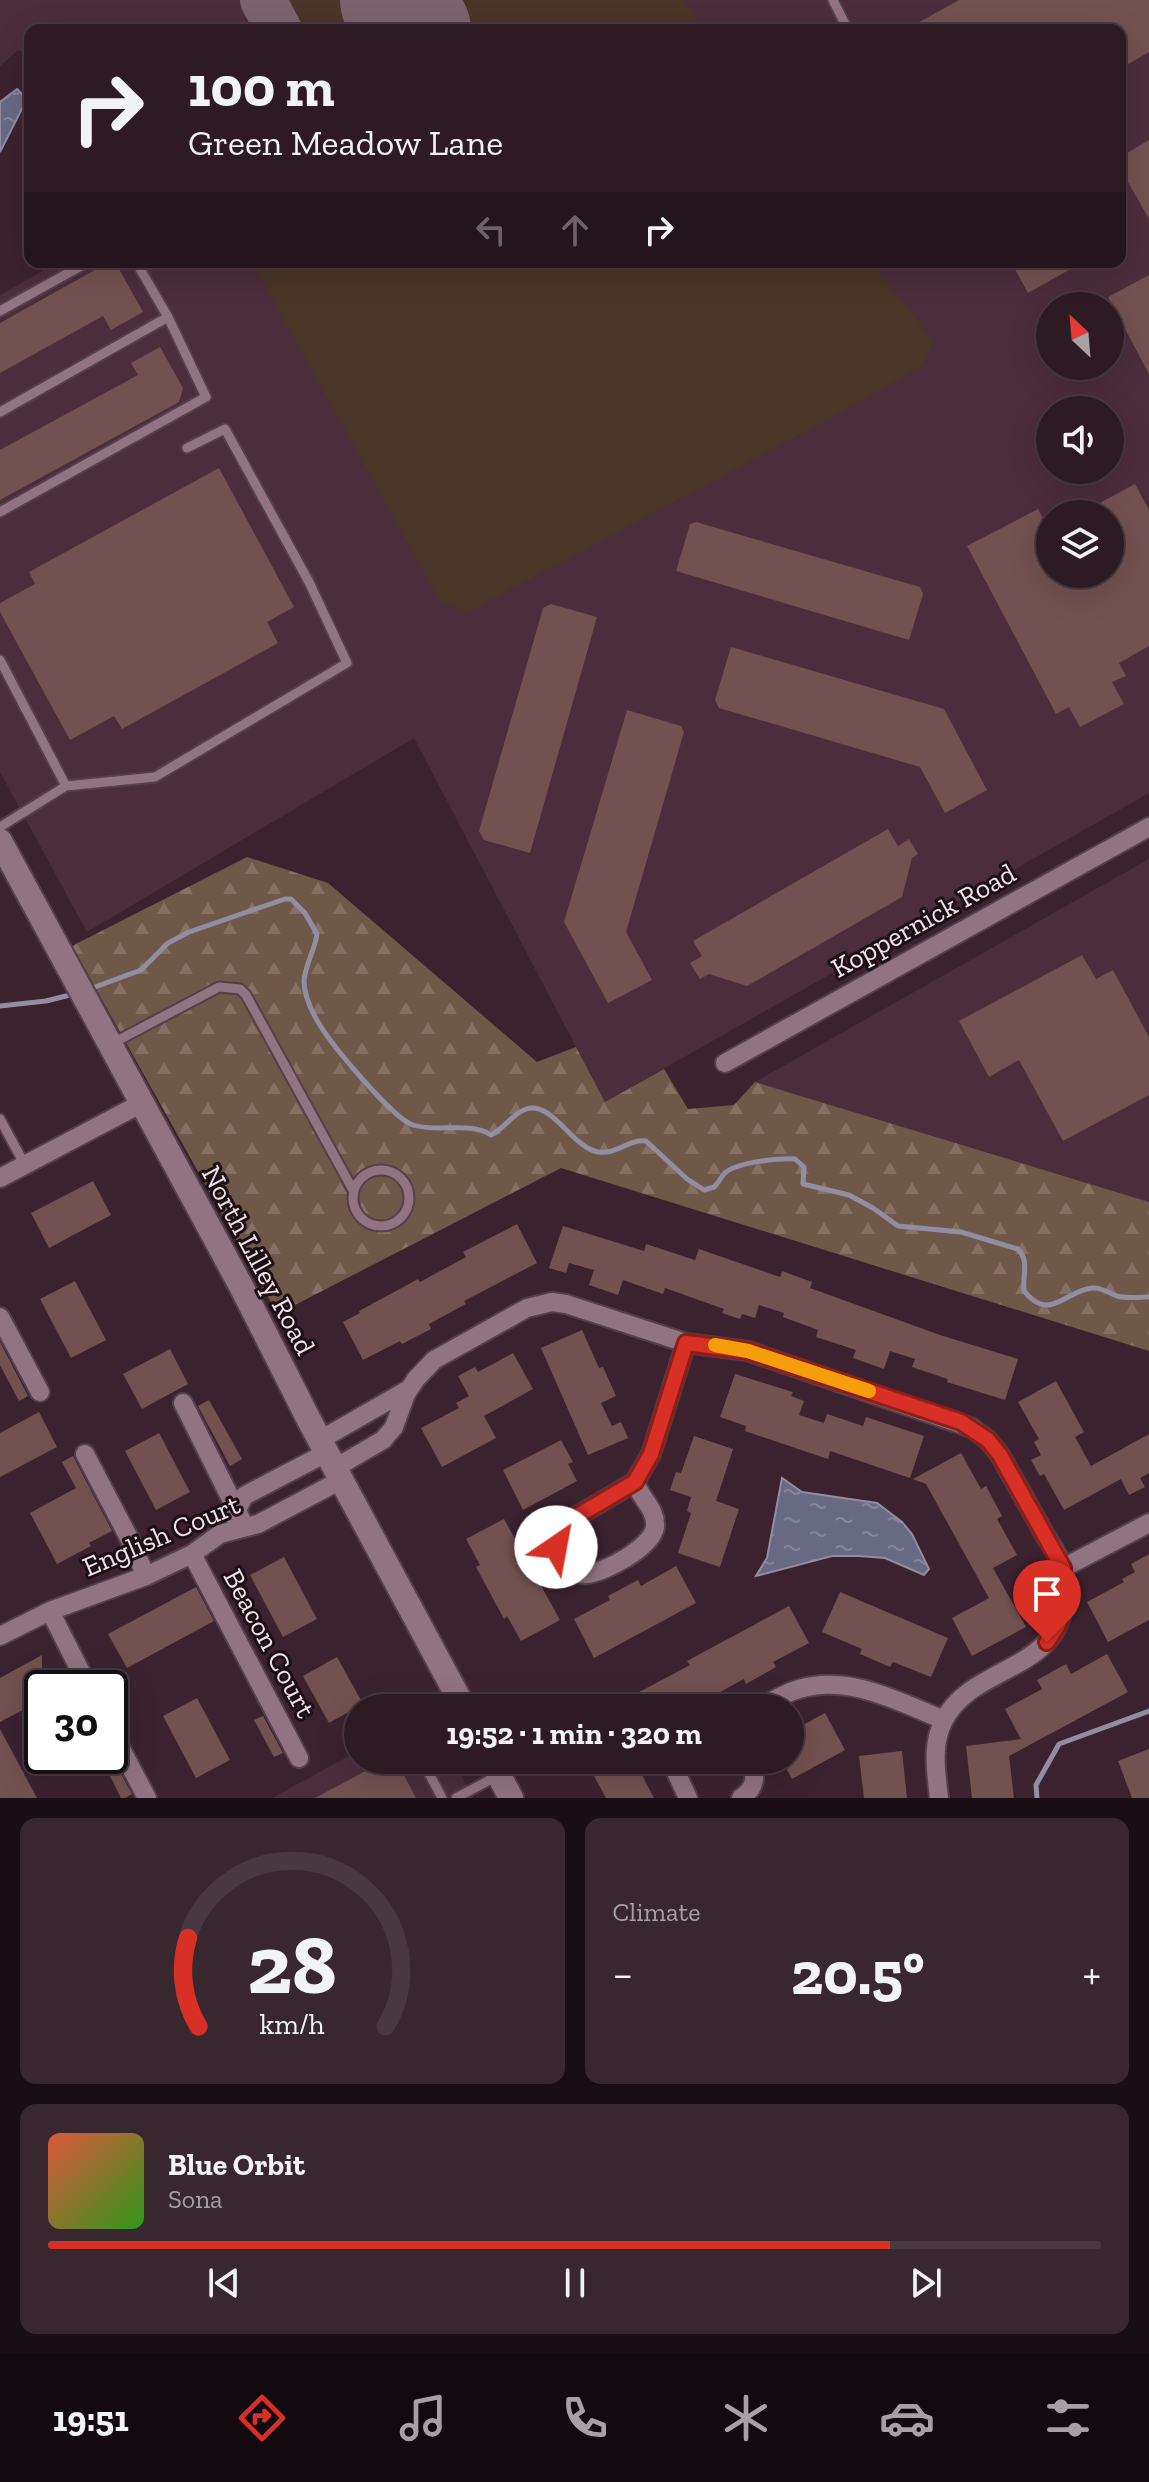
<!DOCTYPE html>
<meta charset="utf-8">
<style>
body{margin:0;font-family:"Zilla Slab",serif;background:#392730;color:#f1f3f6;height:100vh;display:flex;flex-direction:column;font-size:30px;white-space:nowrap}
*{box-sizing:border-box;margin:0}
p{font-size:26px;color:#a7a1a6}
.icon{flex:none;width:44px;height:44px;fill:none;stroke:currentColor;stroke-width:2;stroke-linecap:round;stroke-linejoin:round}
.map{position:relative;height:1798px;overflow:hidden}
.details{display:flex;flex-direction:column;gap:20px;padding:20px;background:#190e13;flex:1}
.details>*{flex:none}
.banner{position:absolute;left:24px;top:24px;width:1102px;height:244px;border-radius:16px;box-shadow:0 8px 32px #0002,0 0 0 2px #483841;background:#2d1a23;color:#f1f3f6;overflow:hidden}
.needle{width:52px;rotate:334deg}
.buttons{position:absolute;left:1036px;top:292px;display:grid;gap:16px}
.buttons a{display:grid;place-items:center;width:88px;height:88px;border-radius:50%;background:#2d1a23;box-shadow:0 8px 32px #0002,0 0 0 2px #483841;font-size:40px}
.speed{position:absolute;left:24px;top:1670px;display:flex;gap:16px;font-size:40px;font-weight:700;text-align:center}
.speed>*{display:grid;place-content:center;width:104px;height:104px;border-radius:50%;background:#2d1a23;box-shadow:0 8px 32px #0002,0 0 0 2px #483841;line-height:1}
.speed .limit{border:4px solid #111;border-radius:12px;background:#fff;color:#111}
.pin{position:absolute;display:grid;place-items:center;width:68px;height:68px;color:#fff;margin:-82px -34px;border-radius:50% 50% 50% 0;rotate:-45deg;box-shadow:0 0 8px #0007}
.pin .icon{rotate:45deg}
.me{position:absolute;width:88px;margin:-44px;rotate:33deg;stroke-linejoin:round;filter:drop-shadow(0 0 6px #0008)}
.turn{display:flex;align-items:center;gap:28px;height:168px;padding:0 32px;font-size:36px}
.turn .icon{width:104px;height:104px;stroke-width:2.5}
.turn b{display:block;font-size:56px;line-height:68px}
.lanes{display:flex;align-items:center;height:76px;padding:0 32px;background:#0003;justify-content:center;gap:40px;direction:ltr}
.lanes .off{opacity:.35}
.big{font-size:60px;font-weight:700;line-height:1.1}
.details .card{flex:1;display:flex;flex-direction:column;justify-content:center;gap:12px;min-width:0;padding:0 28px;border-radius:16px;background:#392730}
.details .dial{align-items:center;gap:0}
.dial svg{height:208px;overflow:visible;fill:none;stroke:#483841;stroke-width:7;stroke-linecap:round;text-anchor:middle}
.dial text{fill:#f1f3f6;stroke:none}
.song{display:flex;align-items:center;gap:24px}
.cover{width:96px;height:96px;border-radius:12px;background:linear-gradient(135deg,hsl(10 70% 55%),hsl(110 70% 35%))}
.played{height:8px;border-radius:4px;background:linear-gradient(90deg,#d93025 80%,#483841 80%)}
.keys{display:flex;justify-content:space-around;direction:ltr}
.heat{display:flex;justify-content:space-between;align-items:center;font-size:44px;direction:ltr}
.details .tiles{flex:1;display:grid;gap:20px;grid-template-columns:1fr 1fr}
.card:last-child{grid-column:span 2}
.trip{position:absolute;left:344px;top:1694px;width:460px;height:80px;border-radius:40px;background:#2d1a23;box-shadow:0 8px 32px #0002,0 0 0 2px #483841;font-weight:700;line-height:80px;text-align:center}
.tabs{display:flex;height:128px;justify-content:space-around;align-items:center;background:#120a0e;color:#a7a1a6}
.tabs .icon{width:56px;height:56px}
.tabs .current{color:#d93025}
.tabs b{font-size:36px;color:#f1f3f6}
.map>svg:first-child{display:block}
</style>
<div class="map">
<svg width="1149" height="1798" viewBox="0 0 1149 1798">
<defs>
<pattern id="forest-firs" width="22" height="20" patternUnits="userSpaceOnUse" patternTransform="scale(2)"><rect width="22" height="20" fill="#705848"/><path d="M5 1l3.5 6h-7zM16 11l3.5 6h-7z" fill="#857063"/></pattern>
<pattern id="water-ripples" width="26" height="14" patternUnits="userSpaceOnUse" patternTransform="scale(2)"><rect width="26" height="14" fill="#686983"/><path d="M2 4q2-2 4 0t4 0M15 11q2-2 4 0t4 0" fill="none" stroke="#86859b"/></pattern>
</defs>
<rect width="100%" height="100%" fill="#3c222f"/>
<path fill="#4c2d3c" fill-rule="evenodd" d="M0,0H1149V793L605,1102L414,738L87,932L0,772V295L58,262H1120V30H30V58L27,53L18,50L0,66ZM1050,306H1110V366H1050ZM1050,410H1110V470H1050ZM1050,514H1110V574H1050Z
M1149,859V1202L755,1082Z
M358,1751V1760H453L473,1798H272Z"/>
<path fill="#4a3526" d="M276,0H356L367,22L361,30H294Z
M434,0H683L705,30H447L450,28Z
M252,262H870L934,341L927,358L920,367L809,430L468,612L441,603Z"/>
<path fill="url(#forest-firs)" d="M247,857L328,883L537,1062L576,1047L605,1102L664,1069L688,1109L734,1105L755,1082L1149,1202V1351L561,1168L291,1307L276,1311L72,946Z"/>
<path fill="url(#water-ripples)" stroke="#928da2" stroke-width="2" d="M17,89L27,99L0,152V102Z
M782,1478L802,1492L877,1503L902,1522L912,1534L929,1569L924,1575L885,1558L859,1556H832L756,1576L767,1558Z"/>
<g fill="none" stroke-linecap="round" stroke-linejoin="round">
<path stroke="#928da2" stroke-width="5" d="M87,990L141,970L168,943L189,932L285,899H291L305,913L317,934C315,950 305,965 304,981C304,995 311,1010 318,1022C330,1043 392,1118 413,1125C438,1133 469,1121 491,1135C504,1129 512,1114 526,1109C551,1100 572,1147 598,1152C617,1155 628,1139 646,1141L687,1179L704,1190L714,1187C719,1183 721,1176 726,1172C739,1162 779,1158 795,1159L804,1167L803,1184L849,1195L873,1208L898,1226L961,1232L1018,1249C1030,1262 1022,1275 1024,1291C1050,1323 1064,1291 1092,1288C1102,1287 1108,1293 1117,1296C1127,1299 1139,1297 1149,1297
M0,1006L46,1001L74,994
M1037,1798L1036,1785L1059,1744L1149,1711"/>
<path stroke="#7a636e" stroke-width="46" d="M263,0L279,30
M397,30L410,23"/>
<path stroke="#7a636e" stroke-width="114" d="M397,0L414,30"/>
</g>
<path fill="#725250" d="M959,0H1149V52L1120,69V30H905Z
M1149,140V219L1120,168V157Z
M1011,262H1083L1028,293Z
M102,266L119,269L143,312L111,330L103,316L0,373V323Z
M1149,275V374L1108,297Z
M160,347L183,388L179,402L0,500V450L138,375L131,363Z
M219,468L294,607L267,622L278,643L122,729L114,716L70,740L0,612V603L35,584L29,572Z
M1135,484L1149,510V646L1119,663L1126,676L1112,682L1124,704L1080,727L1069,707L1056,714L967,546L1038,509L1050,532V574H1110V514H1079Z
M696,522L920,587L923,594L909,640L676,571L690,524Z
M551,604L597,617L530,853L484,840L479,831L543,608Z
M731,647L944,709L987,790L945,813L920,767L719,708L715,700Z
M627,710L681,726L684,732L626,932L652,980L608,1003L564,922Z
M888,829L898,846L909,839L918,854L912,858L902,897L747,986L709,974L700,979L690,963L702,956L693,941Z
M1082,955L1096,979L1113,970L1149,1037V1095L1063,1141L1019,1060L989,1077L959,1021Z
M93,1181L111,1215L49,1248L31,1213Z
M517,1224L537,1263L464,1301L466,1304L429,1324L431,1329L402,1344L400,1341L363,1360L343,1322L360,1313L359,1311L418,1279L420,1282L466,1257L463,1252Z
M563,1226L644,1251L646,1244L695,1260L699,1249L780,1277L782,1271L812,1282L810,1288L940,1335L1018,1359L1005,1400L947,1382L948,1379L912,1367L915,1359L890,1351L884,1369L853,1358L856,1350L816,1337L818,1330L783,1317L784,1313L759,1305L755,1318L742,1314L740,1319L722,1313L724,1309L665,1288L663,1294L623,1280L618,1295L589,1285L594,1270L569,1263L566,1273L549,1268Z
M75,1281L106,1340L71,1358L40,1299Z
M582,1330L599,1368L603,1367L616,1396L601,1403L612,1426L621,1422L628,1438L588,1455L541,1348Z
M0,1342L28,1396L19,1401L0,1365Z
M170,1349L188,1384L142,1409L123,1374Z
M513,1353L533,1389L484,1416L496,1438L442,1467L421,1428L459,1408L456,1403L469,1396L458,1376L475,1367L478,1372Z
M735,1374L793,1392L791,1396L804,1401L799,1415L824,1423L827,1414L863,1426L866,1417L924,1436L910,1478L830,1451L828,1459L745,1431L746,1426L720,1417Z
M1056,1381L1084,1432L1075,1437L1091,1466L1149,1434V1473L1140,1478L1145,1487L1129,1495L1121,1479L1064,1510L1044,1474L1040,1476L1031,1460L1041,1455L1034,1442L1039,1439L1018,1402Z
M209,1400L242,1459L230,1466L198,1406Z
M39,1412L57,1447L0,1477V1433Z
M159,1433L190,1492L156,1510L125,1451Z
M694,1436L733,1449L716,1501L739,1509L720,1567L678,1553L691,1513L687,1511L691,1497L670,1490L676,1472L681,1473Z
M561,1440L573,1462L568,1464L577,1481L523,1510L503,1470Z
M961,1453L981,1489L986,1486L1002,1516L997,1519L1017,1555L993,1568L1026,1627L972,1656L952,1618L989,1598L926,1484L913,1479Z
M73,1456L112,1531L89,1543L91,1546L57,1564L30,1513L76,1488L62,1462Z
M504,1519L560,1620L521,1641L507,1616L504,1619L476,1567L480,1565L466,1539Z
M1149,1554V1620L1108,1642L1087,1602L1124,1582L1122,1579L1135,1572L1131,1564Z
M284,1557L317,1619L283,1637L250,1575Z
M676,1566L696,1603L594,1658L574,1619L610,1600L608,1596L638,1580L641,1586Z
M196,1587L214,1621L127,1668L108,1634Z
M840,1592L948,1638L931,1677L893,1662L890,1667L860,1654L862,1649L822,1632Z
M789,1606L809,1643L773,1662L776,1667L746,1684L744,1679L691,1708H609L690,1665L687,1661Z
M1107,1654L1128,1692L1009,1756L1014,1798H972L966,1746L1021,1739L1005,1709L1042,1689L1037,1680L1066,1664L1071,1674Z
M42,1655V1700L0,1722V1678Z
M337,1657L363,1704L329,1723L303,1676Z
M197,1698L230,1760L196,1778L163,1716Z
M825,1713L845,1750L792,1779L782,1760H790V1732Z
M263,1716L283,1753L274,1757L254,1720Z
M0,1729L37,1798H0Z
M1149,1749V1798H1132L1118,1761Z
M902,1751L907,1798H864L859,1756Z
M110,1754L132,1794L125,1798H121L110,1776Z
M386,1760H396L416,1798H315Z
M625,1760H634L654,1798H606L594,1776Z"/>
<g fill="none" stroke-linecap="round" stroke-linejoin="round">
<g stroke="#543f4a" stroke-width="13">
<path id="lane" d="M833,0L848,30
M0,311L88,262
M0,412L168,317
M0,512L206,397L168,317L136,262
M0,660L66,786
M0,827L66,786L155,777L347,663L309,582L225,429L187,448
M113,1043L219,987L240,989L246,995L353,1190
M0,1119L25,1165
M353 1198a28 28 0 1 1 56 0a28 28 0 1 1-56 0Z
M422,1760L442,1798
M456,1798L499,1775"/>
</g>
<g stroke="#543f4a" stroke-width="22">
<path id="street" d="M725,1063L1149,827
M0,1178L142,1103
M0,1317L40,1392
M183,1403L245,1527
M320,1440L409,1389
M85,1454L129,1538L146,1576
M335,1468L383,1440L394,1427L406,1394L416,1379L434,1360L527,1308L552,1302L566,1304L686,1343L748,1351L972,1428L988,1440L1000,1455C1015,1482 1030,1508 1045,1535C1051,1545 1060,1557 1063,1568C1066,1577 1064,1589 1064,1598C1060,1673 973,1664 944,1720C931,1745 936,1771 939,1798
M635,1482C640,1498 657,1509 655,1527C652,1547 606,1572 587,1574C559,1577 551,1543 562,1525Z
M635,1482L651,1454L686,1343
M234,1516L244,1496L326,1453
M192,1554L299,1758
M1063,1568L1149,1523
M50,1611L89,1688
M0,1636L50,1611L146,1576L192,1554L220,1534L258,1524L341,1480
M760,1708C772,1701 785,1693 799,1689C849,1674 899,1702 944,1720
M110,1728L147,1798
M678,1760L676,1772L688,1798
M741,1798C756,1788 756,1777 752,1760"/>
</g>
<g stroke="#543f4a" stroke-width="28">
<path id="secondary" d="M0,841L241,1286L309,1420L464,1708
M491,1760L511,1798"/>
</g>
<use href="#lane" stroke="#927381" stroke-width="9"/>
<use href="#street" stroke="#927381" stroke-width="18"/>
<use href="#secondary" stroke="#927381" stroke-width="24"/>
</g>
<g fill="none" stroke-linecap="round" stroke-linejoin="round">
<g stroke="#8d1f18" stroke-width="20">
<path id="route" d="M556,1547V1534L562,1525L635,1482L651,1454L686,1343L748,1351L961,1422L988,1440L1000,1455L1063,1568L1064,1606L1058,1625L1047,1642"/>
</g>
<use href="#route" stroke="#d93025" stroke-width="14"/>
<path stroke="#f59e0b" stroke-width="14" d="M715,1345L748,1351L869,1391"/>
</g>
<g text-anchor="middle" stroke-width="6" stroke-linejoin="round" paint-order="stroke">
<g font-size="28" fill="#f4e2ea" stroke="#1c1015">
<text transform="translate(923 920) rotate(-29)" y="10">Koppernick Road</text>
<text transform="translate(259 1260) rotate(62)" y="10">North Lilley Road</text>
<text transform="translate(161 1535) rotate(-23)" y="10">English Court</text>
<text transform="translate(270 1643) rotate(62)" y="10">Beacon Court</text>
</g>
</g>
</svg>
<div class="buttons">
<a><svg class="needle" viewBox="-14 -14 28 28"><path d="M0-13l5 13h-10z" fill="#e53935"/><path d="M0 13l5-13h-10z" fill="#a7a1a6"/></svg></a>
<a><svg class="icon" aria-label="sound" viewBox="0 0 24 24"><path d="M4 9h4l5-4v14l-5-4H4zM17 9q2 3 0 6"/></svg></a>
<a><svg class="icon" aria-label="layers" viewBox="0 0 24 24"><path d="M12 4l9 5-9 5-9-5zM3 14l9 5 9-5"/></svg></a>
</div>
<div class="speed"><div class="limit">30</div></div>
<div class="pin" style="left:1047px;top:1642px;background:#d93025"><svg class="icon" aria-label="arrive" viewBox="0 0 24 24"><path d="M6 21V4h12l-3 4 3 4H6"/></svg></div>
<svg class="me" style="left:556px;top:1547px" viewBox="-20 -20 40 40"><circle r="19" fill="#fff"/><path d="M0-13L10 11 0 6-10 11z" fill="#d93025"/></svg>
<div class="trip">19:52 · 1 min · 320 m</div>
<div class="banner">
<div class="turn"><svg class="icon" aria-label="right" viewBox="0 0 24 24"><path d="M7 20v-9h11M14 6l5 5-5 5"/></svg><div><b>100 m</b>Green Meadow Lane</div></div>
<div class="lanes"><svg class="icon off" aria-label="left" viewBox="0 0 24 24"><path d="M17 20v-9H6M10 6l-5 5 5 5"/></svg><svg class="icon off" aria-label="ahead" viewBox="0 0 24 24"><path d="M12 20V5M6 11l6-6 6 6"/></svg><svg class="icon" aria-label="right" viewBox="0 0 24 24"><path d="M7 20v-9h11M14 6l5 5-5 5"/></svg></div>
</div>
</div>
<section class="details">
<div class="tiles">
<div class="card dial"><svg viewBox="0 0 100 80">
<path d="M14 69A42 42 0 1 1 86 69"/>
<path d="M14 69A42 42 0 0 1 10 35" stroke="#d93025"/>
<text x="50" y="56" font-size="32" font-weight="700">28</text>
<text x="50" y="72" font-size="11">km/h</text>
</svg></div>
<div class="card"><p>Climate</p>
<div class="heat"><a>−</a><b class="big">20.5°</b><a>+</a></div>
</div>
<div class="card">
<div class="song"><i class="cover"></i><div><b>Blue Orbit</b><p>Sona</p></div></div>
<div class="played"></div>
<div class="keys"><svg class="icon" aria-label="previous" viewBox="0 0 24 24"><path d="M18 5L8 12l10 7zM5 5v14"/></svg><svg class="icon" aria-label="pause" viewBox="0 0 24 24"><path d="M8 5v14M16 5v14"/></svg><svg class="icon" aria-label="next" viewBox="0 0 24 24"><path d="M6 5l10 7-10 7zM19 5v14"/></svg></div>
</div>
</div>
</section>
<nav class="tabs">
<b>19:51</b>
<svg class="icon current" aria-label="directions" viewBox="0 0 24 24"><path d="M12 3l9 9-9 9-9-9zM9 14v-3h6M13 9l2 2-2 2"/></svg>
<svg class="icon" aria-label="music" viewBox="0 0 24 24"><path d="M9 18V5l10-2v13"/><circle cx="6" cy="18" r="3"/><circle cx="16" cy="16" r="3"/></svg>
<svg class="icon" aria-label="phone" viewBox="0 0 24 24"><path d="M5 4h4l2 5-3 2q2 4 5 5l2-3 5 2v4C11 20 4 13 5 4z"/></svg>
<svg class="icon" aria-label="climate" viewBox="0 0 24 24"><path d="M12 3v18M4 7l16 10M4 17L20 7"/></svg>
<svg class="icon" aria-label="car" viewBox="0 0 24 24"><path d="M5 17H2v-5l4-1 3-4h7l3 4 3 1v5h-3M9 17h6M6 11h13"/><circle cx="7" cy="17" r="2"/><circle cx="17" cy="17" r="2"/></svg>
<svg class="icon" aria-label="filters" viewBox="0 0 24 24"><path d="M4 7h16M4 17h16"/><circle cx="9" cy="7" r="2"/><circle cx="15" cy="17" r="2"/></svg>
</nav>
